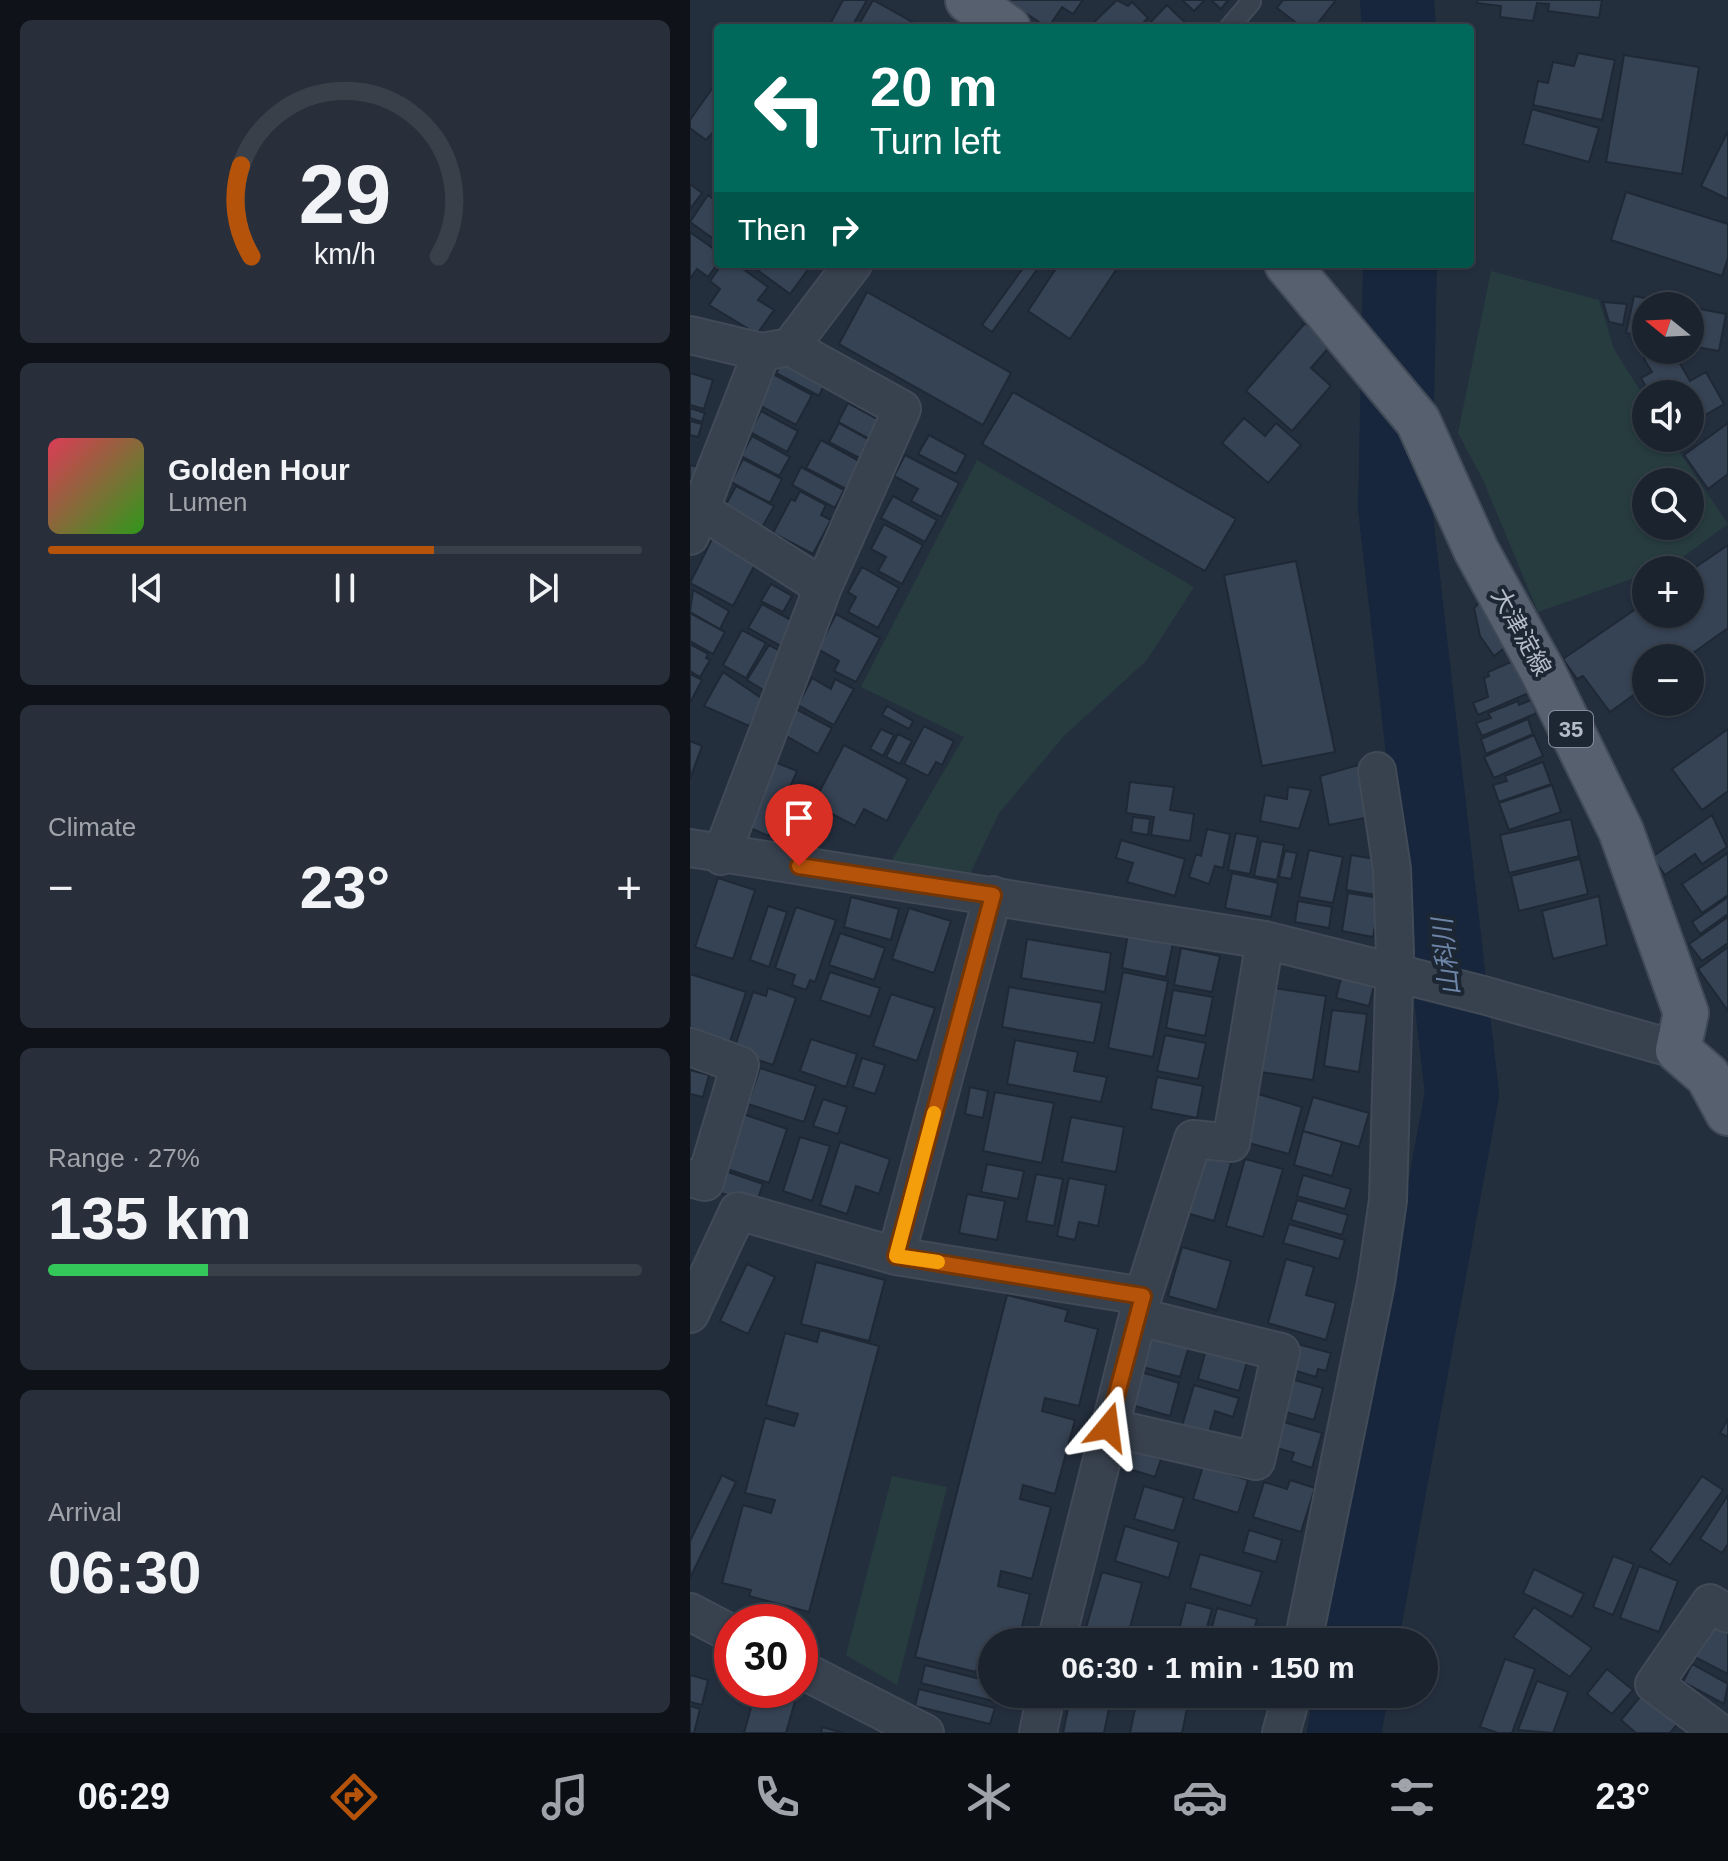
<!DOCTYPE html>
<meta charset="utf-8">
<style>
body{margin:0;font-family:Arial,"Noto Sans JP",sans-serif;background:#282f3a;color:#f1f3f6;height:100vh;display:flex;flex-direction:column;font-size:30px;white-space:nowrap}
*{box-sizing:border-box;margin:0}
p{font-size:26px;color:#a0a4aa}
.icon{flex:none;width:44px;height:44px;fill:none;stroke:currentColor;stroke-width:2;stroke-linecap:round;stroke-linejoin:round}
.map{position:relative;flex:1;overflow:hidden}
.side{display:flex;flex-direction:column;gap:20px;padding:20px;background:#0f1319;width:690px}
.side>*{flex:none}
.top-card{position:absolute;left:24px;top:24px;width:760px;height:244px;border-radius:8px;box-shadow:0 2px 6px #0004,0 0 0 2px #39404a;background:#00695c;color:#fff;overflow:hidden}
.needle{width:52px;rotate:288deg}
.controls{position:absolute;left:942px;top:292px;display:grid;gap:16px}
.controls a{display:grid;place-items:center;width:72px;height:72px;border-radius:50%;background:#1b232e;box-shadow:0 2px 6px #0004,0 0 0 2px #39404a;font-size:40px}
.speed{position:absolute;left:24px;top:1604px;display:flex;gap:16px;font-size:40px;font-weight:700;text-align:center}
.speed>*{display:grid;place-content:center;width:104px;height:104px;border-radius:50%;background:#1b232e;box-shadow:0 2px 6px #0004,0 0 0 2px #39404a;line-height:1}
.speed .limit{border:12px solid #d22;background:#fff;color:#111}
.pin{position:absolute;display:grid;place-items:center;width:68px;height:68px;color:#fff;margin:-82px -34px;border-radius:50% 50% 50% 0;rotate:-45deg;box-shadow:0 0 8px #0007}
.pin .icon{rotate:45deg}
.me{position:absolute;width:88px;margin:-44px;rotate:16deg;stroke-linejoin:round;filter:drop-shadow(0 0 6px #0008)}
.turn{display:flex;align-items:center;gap:28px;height:168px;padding:0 24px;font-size:36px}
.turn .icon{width:104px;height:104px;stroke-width:2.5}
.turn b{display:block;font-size:56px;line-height:68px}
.then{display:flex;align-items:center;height:76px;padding:0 24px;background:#0003;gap:16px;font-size:30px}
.big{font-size:60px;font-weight:700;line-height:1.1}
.side .tile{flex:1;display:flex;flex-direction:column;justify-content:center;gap:12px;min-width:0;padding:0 28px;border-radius:12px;background:#282f3a}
.side .dial{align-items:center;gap:0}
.dial svg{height:208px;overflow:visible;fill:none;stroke:#39404a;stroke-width:7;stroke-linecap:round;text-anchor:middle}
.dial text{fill:#f1f3f6;stroke:none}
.song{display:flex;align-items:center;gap:24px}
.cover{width:96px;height:96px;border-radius:12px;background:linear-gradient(135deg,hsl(350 70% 55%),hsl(110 70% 35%))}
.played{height:8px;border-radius:4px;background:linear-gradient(90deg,#b45309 65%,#39404a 65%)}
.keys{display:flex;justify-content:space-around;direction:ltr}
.heat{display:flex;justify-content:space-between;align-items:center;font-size:44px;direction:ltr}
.charge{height:12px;border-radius:6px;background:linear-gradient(90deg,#34c759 27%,#39404a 0)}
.trip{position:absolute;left:288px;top:1628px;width:460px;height:80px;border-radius:40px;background:#1b232e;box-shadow:0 2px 6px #0004,0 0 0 2px #39404a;font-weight:700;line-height:80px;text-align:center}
.tabs{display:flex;height:128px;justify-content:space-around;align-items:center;background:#0b0e12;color:#a0a4aa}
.tabs .icon{width:56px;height:56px}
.tabs .active{color:#b45309}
.tabs b{font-size:36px;color:#f1f3f6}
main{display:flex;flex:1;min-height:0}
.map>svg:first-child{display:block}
</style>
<main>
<section class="side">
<div class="tile dial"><svg viewBox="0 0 100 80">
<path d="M14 69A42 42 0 1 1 86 69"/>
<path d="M14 69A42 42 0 0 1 10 34" stroke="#b45309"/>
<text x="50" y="56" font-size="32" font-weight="700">29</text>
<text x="50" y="72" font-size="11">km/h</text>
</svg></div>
<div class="tile">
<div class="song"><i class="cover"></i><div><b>Golden Hour</b><p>Lumen</p></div></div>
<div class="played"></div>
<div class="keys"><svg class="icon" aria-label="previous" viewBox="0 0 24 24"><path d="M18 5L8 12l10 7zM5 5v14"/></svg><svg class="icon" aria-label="pause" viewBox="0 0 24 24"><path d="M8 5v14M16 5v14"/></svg><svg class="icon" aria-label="next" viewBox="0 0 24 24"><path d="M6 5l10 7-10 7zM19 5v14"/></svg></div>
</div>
<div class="tile"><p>Climate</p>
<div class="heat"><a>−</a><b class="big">23°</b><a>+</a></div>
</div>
<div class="tile"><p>Range · 27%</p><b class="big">135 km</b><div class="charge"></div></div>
<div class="tile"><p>Arrival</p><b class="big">06:30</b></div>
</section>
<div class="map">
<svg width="1038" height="1733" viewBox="0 0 1038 1733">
<rect width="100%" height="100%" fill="#242f3e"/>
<path fill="#263c3f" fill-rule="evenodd" d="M801,271L909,300L924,349L956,400V438H980L1038,524L979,567L956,570V574L848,612L793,480L768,433ZM956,482H1000V526H956Z
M287,460L504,587L457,660L375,735L309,813L280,874L202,860L274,737L171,687Z
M202,1476L257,1487L207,1685L156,1655Z"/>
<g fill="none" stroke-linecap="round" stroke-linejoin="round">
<path stroke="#17263c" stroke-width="74" d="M707,0L709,28
M671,1642L772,1094L705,508L710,264
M654,1733L661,1694"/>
</g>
<path fill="#364354" stroke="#1f2835" stroke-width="2" d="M153,0H177L161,28H138Z
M183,0L233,28H167Z
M316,0H393L383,14L372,7L358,28Z
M427,0L438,6L442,2L458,18L448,28H398Z
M492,0H515L504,11Z
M521,0H538L531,9Z
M593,0H646L624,28H613L587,8Z
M787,0H912L909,18L858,11L859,4L847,3L843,21L810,17L811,6L787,3Z
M477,5L484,12L501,28H455Z
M888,53L925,60L912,120L843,105L848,81L858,83L863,62L884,66Z
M934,55L1009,67L992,174L916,162Z
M26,83L28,127L16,140L0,128V120Z
M842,109L909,128L899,162L833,144Z
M1038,131V199L1011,186Z
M0,184L12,193L0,209Z
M936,192L1038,224V258L1032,276L921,240Z
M18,195L26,201L28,198V242L0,222Z
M0,232L28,252V263L18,277L7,269L0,279Z
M32,264H46L78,287L68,300L84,310L67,334L19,305L30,289L20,281Z
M59,264H122L100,294Z
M336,264H351L302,332L292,325Z
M369,264H430L380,339L338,311Z
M177,292L321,373L293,425L149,344Z
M944,296L995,306H956V337L936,333Z
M913,302L937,304L933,325L919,322Z
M1000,307L1036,314L1029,351L1000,346Z
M615,323L641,345L621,368L641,386L602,431L556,391Z
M970,350H982L1000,381L1016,372L1034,404L1000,424V394H960L951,378L962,372L954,359Z
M93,361L135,383L129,396L86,373Z
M0,373L23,380L14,409L0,405Z
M83,374L122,395L106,425L67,404Z
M323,392L546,519L515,571L292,444Z
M158,403L193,422L183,441L148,422Z
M0,408L15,413L12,422L0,418Z
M71,411L108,431L97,452L60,432Z
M554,418L575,436L586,423L611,445L578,483L532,443Z
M0,421L12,424L8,437L0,435Z
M149,423L187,444L177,462L139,442Z
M1038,423V474L1018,489L994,455Z
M239,435L276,455L266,474L228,454Z
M62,436L100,457L89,476L51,456Z
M131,440L171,462L156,489L116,468Z
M215,455L269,483L251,517L221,501L228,489L204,476Z
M53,459L92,479L80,503L41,482Z
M0,465L8,467L0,494Z
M111,467L154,490L145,508L102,485Z
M46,486L84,506L70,531L33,510Z
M110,491L136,505L131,515L141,520L123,554L83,533L101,499L105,501Z
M203,496L247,520L235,542L191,518Z
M194,524L233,545L212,584L188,571L196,557L181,549Z
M25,533L69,557L43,606L0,583Z
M1038,545V628L996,658H956V686L920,712L893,676L887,679L873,659L956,602V614H1000V571Z
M606,561L645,752L572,766L534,575Z
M172,567L209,588L188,628L158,612L166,597L158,592Z
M81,584L102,596L93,612L71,601Z
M3,590L39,611L30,629L0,612Z
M790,602L822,642L804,656L790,636L784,608Z
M72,604L110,625L96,649L58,628Z
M0,613L35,632L23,654L0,641Z
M146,614L190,638L166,682L144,671L149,661L128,649Z
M52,630L76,643L56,678L33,665Z
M0,644L18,654L16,658L20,660L10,677L0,671Z
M79,645L95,654L75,691L57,680Z
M821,662L841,692L788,715L783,703L798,697L794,678L799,676L798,672Z
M33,672L74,700L59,726L14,706Z
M0,674L12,680L0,703Z
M122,678L141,689L145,679L164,689L144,725L108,705Z
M841,700L847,713L792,736L786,723L801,718L798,713L828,701L829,705Z
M197,706L223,721L219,729L192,715Z
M104,708L142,728L128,754L91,733Z
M838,719L843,734L796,754L791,739Z
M234,726L264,741L252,765L246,762L238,776L214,764Z
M191,729L204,735L193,756L180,749Z
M1038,729V791L1012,810L982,769Z
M208,734L222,741L210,764L196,757Z
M844,735L853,756L804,778L794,757Z
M0,741L12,746L0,779Z
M154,745L218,779L197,821L174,809L165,826L123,804Z
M80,760L107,771L79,836L53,825Z
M853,762L861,784L809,802L803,785L817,781L815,776Z
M668,765L669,769L676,768L685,816L639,825L630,776Z
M440,782L484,787L480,810L504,814L500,841L461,835L464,817L436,813Z
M862,785L871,812L819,830L809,803Z
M598,787L621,790L609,829L570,821L575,795L597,799Z
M1022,815L1037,847L1012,864L1005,854L975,875L962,857Z
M443,817L460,819L458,835L441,832Z
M881,819L889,856L819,873L810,835Z
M517,829L540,834L533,868L525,866L519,884L499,877L506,854L511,856Z
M546,833L568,837L560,874L538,870Z
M431,840L495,859L485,896L437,882L443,863L426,858Z
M571,841L594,845L587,880L564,876Z
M619,850L653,857L643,903L609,897Z
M595,851L607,853L601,879L589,877Z
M1038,853V895L1012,913L992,884Z
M661,855L692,860V896L656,890Z
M890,859L898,894L829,911L821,876Z
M542,873L588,883L581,917L535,908Z
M28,878L65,890L43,959L5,947Z
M658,893L690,898L683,937L652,931Z
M909,896L917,945L863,959L852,911Z
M161,897L209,909L201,940L154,927Z
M1038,897V914L1010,934L1002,922Z
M608,901L642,907L639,928L605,922Z
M78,906L97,912L79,967L60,960Z
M106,907L146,920L125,982L120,980L116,990L102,985L105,975L85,968Z
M219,908L261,921L244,973L202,959Z
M1038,917V943L1012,961L999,944Z
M150,933L195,948L184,980L139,965Z
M438,934L483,943L476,977L432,968Z
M337,939L421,953L415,992L331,978Z
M1038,947V1011L1008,969Z
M491,948L530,956L522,992L484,985Z
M653,971L686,978L679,1006L646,998Z
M140,972L190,988L180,1017L130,1000Z
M433,972L478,981L463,1057L418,1048Z
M0,974L56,992L38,1048L0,1036Z
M319,987L412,1003L404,1043L312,1027Z
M78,988L106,998L83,1065L43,1052L63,992L76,996Z
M584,988L636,996L623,1080L571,1072Z
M483,990L523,997L515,1036L476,1028Z
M201,994L245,1008L227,1061L183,1046Z
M642,1010L677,1014L669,1072L634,1066Z
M475,1035L516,1043L508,1079L467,1071Z
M121,1039L167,1054L156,1087L110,1071Z
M325,1040L388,1052L384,1071L417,1077L411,1102L317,1084Z
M172,1058L195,1065L185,1094L163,1087Z
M70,1068L126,1086L114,1122L58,1104Z
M0,1070L19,1075L13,1097L0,1094Z
M467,1077L513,1086L507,1118L461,1109Z
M280,1087L298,1091L293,1118L275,1114Z
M305,1092L364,1103L352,1163L293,1151Z
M568,1094L612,1107L599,1154L555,1142Z
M623,1097L679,1113L669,1147L613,1131Z
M133,1099L157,1107L148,1134L123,1126Z
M53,1114L97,1129L79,1183L34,1168Z
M381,1117L434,1127L426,1172L372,1162Z
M613,1131L652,1142L642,1176L604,1165Z
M110,1137L140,1146L122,1201L93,1191Z
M150,1142L200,1159L189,1194L166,1186L157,1214L130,1205Z
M507,1153L541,1163L524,1221L490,1211Z
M555,1159L593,1169L573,1237L536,1226Z
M297,1164L334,1171L328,1199L291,1192Z
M32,1170L73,1184L66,1204L24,1191Z
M346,1174L373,1179L364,1226L336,1221Z
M613,1175L661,1189L655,1209L607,1196Z
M379,1178L416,1185L408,1226L389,1222L385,1240L367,1236Z
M277,1194L315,1201L307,1240L269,1233Z
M607,1200L658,1215L652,1235L601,1220Z
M599,1224L655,1240L649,1259L593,1243Z
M492,1247L541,1261L527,1310L478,1296Z
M596,1259L624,1267L616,1295L646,1303L636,1340L578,1323Z
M126,1262L195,1280L179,1341L111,1324Z
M57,1264L85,1277L58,1334L30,1321Z
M317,1295L378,1310L375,1321L408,1329L389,1406L355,1398L352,1411L385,1420L365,1494L333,1485L330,1499L361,1507L342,1579L311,1571L308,1586L340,1594L328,1642H302V1667L288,1664L286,1672L225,1657Z
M130,1330L189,1346L119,1612L59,1596L61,1590L32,1583L53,1505L81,1513L85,1500L55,1493L75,1418L104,1426L108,1414L76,1405L95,1333L127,1342Z
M458,1335L499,1346L490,1377L449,1366Z
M604,1343L641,1353L636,1371L628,1369L626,1377L597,1368Z
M517,1346L558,1358L549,1391L508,1379Z
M447,1371L489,1383L480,1416L438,1404Z
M601,1379L633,1388L624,1420L592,1411Z
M504,1385L549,1398L543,1417L525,1411L519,1433L492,1426Z
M1038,1419V1437L1030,1433Z
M590,1421L632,1433L622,1468L601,1461L604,1453L583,1447Z
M442,1450L471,1459L465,1477L436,1468Z
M513,1466L558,1480L548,1513L503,1499Z
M32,1475L46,1482L0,1578V1541Z
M1012,1476L1033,1490L980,1565L960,1550Z
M600,1480L625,1488L611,1532L563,1517L574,1482L597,1489Z
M454,1486L494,1498L484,1531L444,1519Z
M1038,1495V1544L1032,1553L1010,1539Z
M435,1526L489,1542L479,1578L425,1561Z
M559,1530L592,1540L586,1562L553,1552Z
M510,1554L572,1572L561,1606L500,1588Z
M923,1556L944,1564L923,1615L903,1607Z
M949,1566L988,1581L969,1632L930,1618Z
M844,1569L894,1594L882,1617L833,1593Z
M412,1572L452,1583L436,1642H392Z
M496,1602L522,1609L513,1642H486Z
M844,1607L902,1648L880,1677L823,1637Z
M527,1608L567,1619L561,1642H518Z
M1014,1619L1038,1631V1674L997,1653Z
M815,1659L845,1669L822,1733H808L790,1727Z
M1002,1664L1038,1684L1034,1704L993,1682Z
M235,1665L302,1682V1694H309L307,1702L231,1683Z
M917,1669L943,1690L922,1714L897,1694Z
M0,1675L18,1680L12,1705L0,1702Z
M847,1681L878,1692L863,1733L828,1730Z
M229,1689L305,1708L300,1724L225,1706Z
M66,1690H98L96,1699L105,1701L96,1733H54Z
M954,1692L990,1721L980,1733H946L931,1720Z
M381,1694H422L414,1733H373Z
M448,1694L498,1704L492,1733H440Z
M0,1706L10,1709L4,1733H0Z
M132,1727L154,1733H131Z"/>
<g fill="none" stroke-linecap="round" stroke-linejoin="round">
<g stroke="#414a57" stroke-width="22">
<path id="lane" d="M539,28L561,2"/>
</g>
<g stroke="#414a57" stroke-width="40">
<path id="street" d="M0,335L72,352L100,347L163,264
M11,510L133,587
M0,536L72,352
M0,848L575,940L793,995L988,1050
M31,856L133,587L212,409L100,347
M0,1047L50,1065L15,1182L0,1178
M206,1256L303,895
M453,1296L503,1139L541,1143L575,940
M0,1314L48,1211L206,1256L453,1296L366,1642
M418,1427L566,1461L591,1352L449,1317
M0,1612L42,1634
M613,1642L686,1283L698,1200L705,952L702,869L687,771
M110,1669L235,1733
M348,1733L356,1694
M591,1733L602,1694
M1030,1733L964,1684L1020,1603L1038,1614"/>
</g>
<g stroke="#414a57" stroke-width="48">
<path id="primary" d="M278,0L318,28
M597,264L728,421L786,550L853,672L931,831L996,1013L988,1050L1018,1076L1038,1113"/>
</g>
<use href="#lane" stroke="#38414e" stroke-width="18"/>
<use href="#street" stroke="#38414e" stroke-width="36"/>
<use href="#primary" stroke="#56606e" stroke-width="44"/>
</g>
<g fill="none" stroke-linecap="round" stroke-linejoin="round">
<g stroke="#753606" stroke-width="20">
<path id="route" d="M109,866L303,895L206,1256L453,1296L418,1427"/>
</g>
<use href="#route" stroke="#b45309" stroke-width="14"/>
<path stroke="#f59e0b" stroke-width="14" d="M244,1113L206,1256L248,1262"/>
</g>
<g text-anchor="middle" stroke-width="8" stroke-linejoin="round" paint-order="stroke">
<rect fill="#1d2633" stroke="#878f9c" stroke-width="2" x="859" y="711" width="44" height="36" rx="6"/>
<g font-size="22" font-weight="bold" fill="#b4bcc9">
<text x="881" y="737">35</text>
</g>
<g font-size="24" fill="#b4bcc9" stroke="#1d2633">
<text transform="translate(831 632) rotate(61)" y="8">大津淀線</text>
</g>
<g font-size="26" font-style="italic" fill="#6d86a8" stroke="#1d2633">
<text transform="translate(756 957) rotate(-96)" y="9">山科川</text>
</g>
</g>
</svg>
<div class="controls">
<a><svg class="needle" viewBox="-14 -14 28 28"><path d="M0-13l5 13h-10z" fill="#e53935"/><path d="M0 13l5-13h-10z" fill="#a0a4aa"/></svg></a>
<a><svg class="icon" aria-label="sound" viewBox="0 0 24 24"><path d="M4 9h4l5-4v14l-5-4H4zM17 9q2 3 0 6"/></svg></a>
<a><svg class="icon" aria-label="search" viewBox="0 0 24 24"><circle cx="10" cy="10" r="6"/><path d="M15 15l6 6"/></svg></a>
<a>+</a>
<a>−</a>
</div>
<div class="speed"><div class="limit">30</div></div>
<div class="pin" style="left:109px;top:866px;background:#d93025"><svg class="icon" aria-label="arrive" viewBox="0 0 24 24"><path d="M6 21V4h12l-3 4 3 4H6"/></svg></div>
<svg class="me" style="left:418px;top:1427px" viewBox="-20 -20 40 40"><path d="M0-17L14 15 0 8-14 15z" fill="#b45309" stroke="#fff" stroke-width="4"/></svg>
<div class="trip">06:30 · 1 min · 150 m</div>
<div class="top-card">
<div class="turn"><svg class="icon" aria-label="left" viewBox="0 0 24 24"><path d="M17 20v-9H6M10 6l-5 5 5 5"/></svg><div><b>20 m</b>Turn left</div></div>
<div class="then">Then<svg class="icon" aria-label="right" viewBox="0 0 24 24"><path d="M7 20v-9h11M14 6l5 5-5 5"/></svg></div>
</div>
</div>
</main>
<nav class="tabs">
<b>06:29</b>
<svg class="icon active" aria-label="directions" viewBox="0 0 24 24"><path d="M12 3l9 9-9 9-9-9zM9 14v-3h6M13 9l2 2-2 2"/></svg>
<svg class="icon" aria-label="music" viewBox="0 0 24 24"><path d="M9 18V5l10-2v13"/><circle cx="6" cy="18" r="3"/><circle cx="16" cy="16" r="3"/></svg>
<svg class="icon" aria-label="phone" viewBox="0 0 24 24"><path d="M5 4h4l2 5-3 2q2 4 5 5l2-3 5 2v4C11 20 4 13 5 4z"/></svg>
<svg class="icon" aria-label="climate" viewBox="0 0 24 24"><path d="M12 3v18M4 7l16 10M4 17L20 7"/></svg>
<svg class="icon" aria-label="car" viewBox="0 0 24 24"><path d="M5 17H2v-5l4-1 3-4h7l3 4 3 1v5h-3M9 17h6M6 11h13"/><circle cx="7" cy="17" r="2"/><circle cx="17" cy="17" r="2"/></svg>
<svg class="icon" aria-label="filters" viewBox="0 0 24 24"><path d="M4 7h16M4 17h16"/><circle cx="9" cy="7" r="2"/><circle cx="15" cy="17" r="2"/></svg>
<b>23°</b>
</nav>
